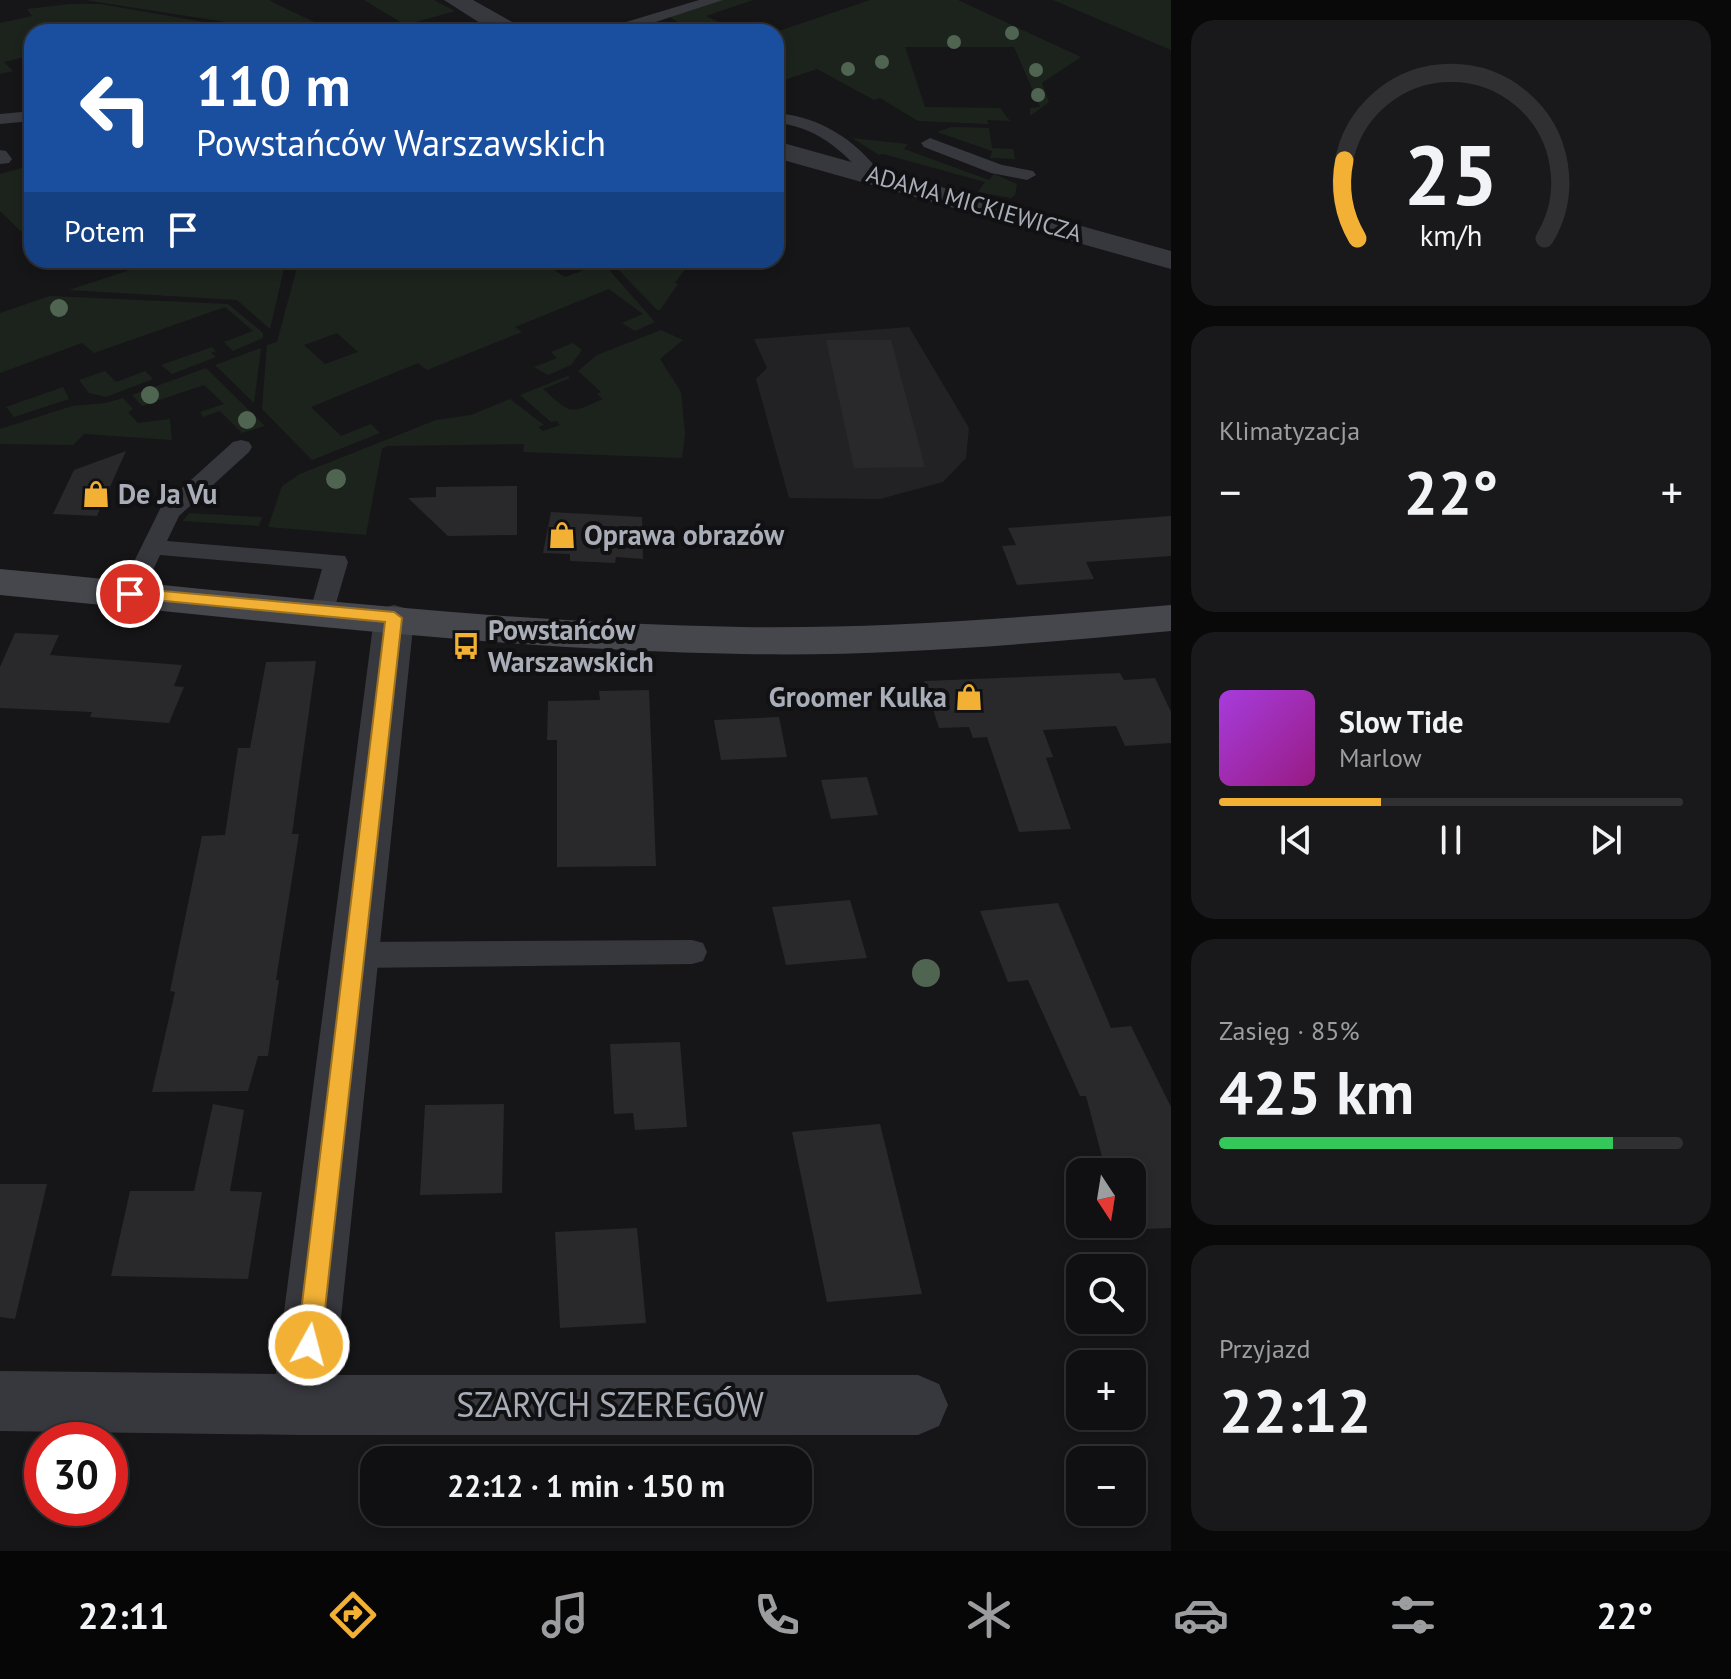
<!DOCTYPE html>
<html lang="pl">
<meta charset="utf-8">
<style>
body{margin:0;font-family:"PT Sans",sans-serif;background:#19191b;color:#f1f3f6;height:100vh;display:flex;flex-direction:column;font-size:30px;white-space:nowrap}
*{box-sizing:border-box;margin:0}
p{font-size:26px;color:#9c9d9f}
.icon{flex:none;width:44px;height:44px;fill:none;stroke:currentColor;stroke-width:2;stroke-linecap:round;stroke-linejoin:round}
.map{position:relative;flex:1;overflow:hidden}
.panel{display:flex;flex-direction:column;gap:20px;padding:20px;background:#09090a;width:560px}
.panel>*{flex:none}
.guide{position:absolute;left:24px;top:24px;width:760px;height:244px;border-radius:24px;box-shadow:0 4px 12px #0003,0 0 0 2px #303032;background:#1a4fa0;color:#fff;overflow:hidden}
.needle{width:52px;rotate:168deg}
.controls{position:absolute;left:1066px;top:1158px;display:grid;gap:16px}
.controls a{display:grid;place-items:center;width:80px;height:80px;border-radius:16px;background:#101012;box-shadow:0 4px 12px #0003,0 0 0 2px #303032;font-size:40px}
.speed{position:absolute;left:24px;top:1422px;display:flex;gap:16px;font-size:40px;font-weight:700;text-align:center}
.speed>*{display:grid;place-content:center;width:104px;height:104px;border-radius:50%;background:#101012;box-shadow:0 4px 12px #0003,0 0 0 2px #303032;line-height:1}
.speed .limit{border:12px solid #d22;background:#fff;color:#111}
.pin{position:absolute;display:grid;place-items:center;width:68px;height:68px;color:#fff;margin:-34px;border:4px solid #fff;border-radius:50%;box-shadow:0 2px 8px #0007}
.me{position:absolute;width:88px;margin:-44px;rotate:7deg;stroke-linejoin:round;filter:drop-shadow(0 0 6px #0008)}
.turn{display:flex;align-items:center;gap:28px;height:168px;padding:0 40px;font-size:36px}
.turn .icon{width:104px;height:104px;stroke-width:2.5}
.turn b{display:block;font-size:56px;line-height:68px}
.then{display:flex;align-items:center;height:76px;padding:0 40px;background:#0003;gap:16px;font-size:30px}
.big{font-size:60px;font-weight:800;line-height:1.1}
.panel .tile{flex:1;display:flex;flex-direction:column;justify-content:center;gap:12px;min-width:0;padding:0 28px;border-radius:24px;background:#19191b}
.panel .dial{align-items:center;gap:0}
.dial svg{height:208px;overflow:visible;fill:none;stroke:#303032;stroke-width:7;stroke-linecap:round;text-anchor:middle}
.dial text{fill:#f1f3f6;stroke:none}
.song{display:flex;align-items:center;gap:24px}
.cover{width:96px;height:96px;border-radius:12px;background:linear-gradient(135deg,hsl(280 70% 55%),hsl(310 70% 35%))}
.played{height:8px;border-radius:4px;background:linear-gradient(90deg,#f2b134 35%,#303032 35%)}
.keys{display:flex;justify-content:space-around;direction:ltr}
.heat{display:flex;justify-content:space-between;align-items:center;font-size:44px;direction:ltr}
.charge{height:12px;border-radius:6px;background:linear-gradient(90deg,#34c759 85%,#303032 0)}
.trip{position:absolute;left:360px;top:1446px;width:452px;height:80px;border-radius:24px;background:#101012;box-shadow:0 4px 12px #0003,0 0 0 2px #303032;font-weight:800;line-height:80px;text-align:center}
.dock{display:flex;height:128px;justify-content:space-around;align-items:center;background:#060607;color:#9c9d9f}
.dock .icon{width:56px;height:56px}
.dock .active{color:#f2b134}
.dock b{font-size:36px;color:#f1f3f6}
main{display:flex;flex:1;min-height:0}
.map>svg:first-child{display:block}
</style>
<main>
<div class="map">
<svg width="1171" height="1551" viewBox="0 0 1171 1551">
<rect width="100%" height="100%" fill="#161618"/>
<path fill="#222225" d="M909,327L969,428L966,458L943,482L880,499L789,498L756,379L767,368L754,339Z"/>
<path fill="#1c231d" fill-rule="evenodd" d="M85,0H269C290,12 312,19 333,32H290Z
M364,0H434L455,11L381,32L404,24Z
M722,0H753L706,16L736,30L752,24L763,30L657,32L680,24L670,17Z
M870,0H958L1081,57L1042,83L1049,102L1030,116V108L1040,107L1014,47H905L925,107L1000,108L1010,121L987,120L988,124L918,121L880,98L874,100L817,69L776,83V32Z
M1053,0H1171V50Z
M70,4H100L262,32H32V55L4,62L13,71L0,74V23L32,16L27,9Z
M952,127L989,128L992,148L1013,149L1015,159L990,158L992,151L937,132Z
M852,138L908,144L904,149L989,180L994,174L1017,184L1015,195L1011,198L978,192L985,182L883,154L879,155Z
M32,165V242L0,211V174Z
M160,260H286L270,329L237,300L69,290Z
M299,260H559L563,263L554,270L565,277L603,263L655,322L635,331L622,323L643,314L609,289L515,327L522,332L427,370L418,363L311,407L341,436L371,424L380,433L312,460L262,409L267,345L277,342ZM337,333L358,352L325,364L304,345Z
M692,260L675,283L678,284L660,310H657L610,261Z
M50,296L228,304L263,333V338L233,351L224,342L253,331L225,307L94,353L82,343L0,373V313Z
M661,330L683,340L660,359L681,392L685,434L682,458L523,452L524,444L387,446L382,449L366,535L268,527L282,486L300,474L436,420L471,415L510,399L544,425L538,427L543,431L560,425L557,421L551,422L520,395L568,376L570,378L543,389C572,415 569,414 603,399L597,394L601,392L578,371L597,355Z
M573,343L582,350L571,365L548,375L534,367L557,358L551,352Z
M212,347L216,351L211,353L216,357L172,374L161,365Z
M261,348L254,403L215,365Z
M206,368L265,426L242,433L220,411L203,417L200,412L224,404L204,385L142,406L132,395Z
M105,371L116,382L145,371L153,379L106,397L89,393L79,380Z
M63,387L69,399L14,417L6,407Z
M123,398L133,409L128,412L138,423L170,419L172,440L84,434L73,445L0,444V429L72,406L106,403Z
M189,513L262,517L259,526L183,521Z"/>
<path fill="#29292c" d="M826,340H891L925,467L854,468Z
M126,451L97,516L53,514L74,470Z
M517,486V535L448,536L408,498L436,497V487Z
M551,512L642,517L643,559L616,557L615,563L593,562L570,561V554L543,553Z
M1171,516V556L1086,562L1094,579L1017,585L1002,546L1016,545L1008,528Z
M15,633L59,635L50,655L182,665L174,686L184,687L169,723L90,717L92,712L0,708V667Z
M316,661L292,834H299L276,980H279L268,1056H258L248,1091L152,1092L175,992L170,991L202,836L225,835L238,748H250L266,662Z
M1120,673L1124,680L1155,678L1171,712V743L1125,746L1116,726L1043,730L1053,757L1046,758L1071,829L1019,832L987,737L973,738L969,727L939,728L924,681Z
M649,690L656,866L557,867V740H547L548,701L600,700L599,691Z
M779,717L787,757L721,760L714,720Z
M867,777L878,815L831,819L821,780Z
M850,900L867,958L786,965L772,907Z
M1058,903L1111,1028L1131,1026L1171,1107V1228L1122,1230L1120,1224H1132V1172H1106L1086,1096H1080L1028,980L1008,982L980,911Z
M680,1042L687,1127L635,1130L633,1113L614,1114L610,1044Z
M213,1104L244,1110L230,1191L262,1192L248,1279L111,1276L130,1191H194Z
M504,1104L502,1193L420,1195L425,1105Z
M880,1124L922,1294L827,1302L792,1132Z
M0,1184H47L15,1319L0,1317Z
M637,1228L646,1323L560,1328L555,1232Z"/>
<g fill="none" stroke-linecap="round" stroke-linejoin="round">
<path fill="#37383d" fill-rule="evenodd" d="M699,0H723L625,32H601L603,29Z
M32,111V121L0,124V114Z
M776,113C820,117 855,139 881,174L872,179L866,178C842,149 814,126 776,123Z
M930,138L1002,165L1033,171L1036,175L1027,180L991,173L924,147L921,143Z
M0,150L6,151L12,159L9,163L0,164Z
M241,440L249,442L252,447L249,452L179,516L167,541L345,556L348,562L332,617L323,619L314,617L310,611L322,569L160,555L139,600H121L118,594L161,507L233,442Z
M692,940L703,943L707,952L703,961L692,964L354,968L343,964L339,955L343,946L354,942Z"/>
<path fill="#37383d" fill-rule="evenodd" d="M444,0H473L521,27L524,32H494Z
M776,141L1171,251V269L776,158Z
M394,605L408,609L414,618L335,1375H918L939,1384L948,1405L939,1426L918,1435H302L0,1431V1371L276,1374L374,618L380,609Z"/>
<path fill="#45474d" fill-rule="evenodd" d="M0,569C247,592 494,623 742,627C885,629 1028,617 1171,605V631C1028,644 885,657 742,654C494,650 246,618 0,595Z"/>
</g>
<g fill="#506452">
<circle cx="1012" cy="33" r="7"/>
<circle cx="954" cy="42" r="7"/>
<circle cx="882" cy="62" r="7"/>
<circle cx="848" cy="69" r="7"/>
<circle cx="1036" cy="70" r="7"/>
<circle cx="1038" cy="95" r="7"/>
<circle cx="59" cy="308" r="9"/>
<circle cx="150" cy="395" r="9"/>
<circle cx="247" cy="420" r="9"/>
<circle cx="336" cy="479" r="10"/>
<circle cx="926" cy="973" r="14"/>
</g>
<path fill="#f2b134" stroke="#9d7322" stroke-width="2" d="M130,588L394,612L402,618L321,1345L318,1354L309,1357L301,1354L297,1345L385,622L124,597L122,594Z"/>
<defs>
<g id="shop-bare" transform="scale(2.16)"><path d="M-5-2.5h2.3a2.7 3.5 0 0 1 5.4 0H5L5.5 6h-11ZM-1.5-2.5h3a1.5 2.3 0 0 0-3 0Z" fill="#f2b134" stroke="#111113" stroke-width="2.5" paint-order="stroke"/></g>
<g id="bus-bare" transform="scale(2.16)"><path d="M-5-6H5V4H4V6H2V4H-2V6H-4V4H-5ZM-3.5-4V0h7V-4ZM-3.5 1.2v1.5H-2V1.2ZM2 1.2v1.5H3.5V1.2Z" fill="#f2b134" stroke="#111113" stroke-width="2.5" paint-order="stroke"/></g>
</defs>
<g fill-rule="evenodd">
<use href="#shop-bare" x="96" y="494"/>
<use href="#shop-bare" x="562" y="535"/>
<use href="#bus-bare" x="466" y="646"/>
<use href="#shop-bare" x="969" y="697"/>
</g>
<g text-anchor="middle" stroke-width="8" stroke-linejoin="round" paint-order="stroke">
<g font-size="24" fill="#a8adb8" stroke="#111113">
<text transform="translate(974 204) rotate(16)" y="8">ADAMA MICKIEWICZA</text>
</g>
<g font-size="28" font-weight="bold" fill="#a8adb8" stroke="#111113" text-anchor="start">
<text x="118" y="504">De Ja Vu</text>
<text x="584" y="545">Oprawa obrazów</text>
<text x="488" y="640">Powstańców<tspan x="488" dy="32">Warszawskich</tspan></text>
<text x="947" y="707" text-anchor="end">Groomer Kulka</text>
</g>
<g font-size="34" fill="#a8adb8" stroke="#111113">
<text x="610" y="1417">SZARYCH SZEREGÓW</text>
</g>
</g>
</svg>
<div class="controls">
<a><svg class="needle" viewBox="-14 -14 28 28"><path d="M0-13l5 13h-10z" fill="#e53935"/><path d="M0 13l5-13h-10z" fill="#9c9d9f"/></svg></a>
<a><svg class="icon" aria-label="search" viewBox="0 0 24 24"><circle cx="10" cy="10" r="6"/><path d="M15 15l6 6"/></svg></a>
<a>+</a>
<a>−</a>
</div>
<div class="speed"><div class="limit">30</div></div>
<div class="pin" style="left:130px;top:594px;background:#d93025"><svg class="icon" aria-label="arrive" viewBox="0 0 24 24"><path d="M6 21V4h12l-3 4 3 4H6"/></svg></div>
<svg class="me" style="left:309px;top:1345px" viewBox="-20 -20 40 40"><circle r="17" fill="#f2b134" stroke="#fff" stroke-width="3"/><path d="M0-11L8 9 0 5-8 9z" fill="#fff"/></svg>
<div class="trip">22:12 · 1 min · 150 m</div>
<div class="guide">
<div class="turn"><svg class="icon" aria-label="left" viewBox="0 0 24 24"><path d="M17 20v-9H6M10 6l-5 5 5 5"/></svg><div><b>110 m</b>Powstańców Warszawskich</div></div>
<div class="then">Potem<svg class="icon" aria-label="arrive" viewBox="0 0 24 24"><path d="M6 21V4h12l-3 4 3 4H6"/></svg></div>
</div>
</div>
<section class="panel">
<div class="tile dial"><svg viewBox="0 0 100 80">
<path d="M14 69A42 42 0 1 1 86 69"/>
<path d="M14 69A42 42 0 0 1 9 39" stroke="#f2b134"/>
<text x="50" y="56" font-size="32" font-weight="700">25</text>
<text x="50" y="72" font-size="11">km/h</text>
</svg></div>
<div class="tile"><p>Klimatyzacja</p>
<div class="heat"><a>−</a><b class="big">22°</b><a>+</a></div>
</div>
<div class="tile">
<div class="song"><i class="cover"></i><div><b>Slow Tide</b><p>Marlow</p></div></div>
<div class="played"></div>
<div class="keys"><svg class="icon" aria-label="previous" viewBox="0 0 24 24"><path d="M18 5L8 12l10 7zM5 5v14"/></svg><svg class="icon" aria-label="pause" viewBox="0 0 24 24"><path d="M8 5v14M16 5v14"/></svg><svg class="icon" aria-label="next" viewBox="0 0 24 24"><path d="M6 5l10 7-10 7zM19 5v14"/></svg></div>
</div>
<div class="tile"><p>Zasięg · 85%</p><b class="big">425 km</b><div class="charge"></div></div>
<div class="tile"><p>Przyjazd</p><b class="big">22:12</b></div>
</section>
</main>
<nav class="dock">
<b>22:11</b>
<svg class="icon active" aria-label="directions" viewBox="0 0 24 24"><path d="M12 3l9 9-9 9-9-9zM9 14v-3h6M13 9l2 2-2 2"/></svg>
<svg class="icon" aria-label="music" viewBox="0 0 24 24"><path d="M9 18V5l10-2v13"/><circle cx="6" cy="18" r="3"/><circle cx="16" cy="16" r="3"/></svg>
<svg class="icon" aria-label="phone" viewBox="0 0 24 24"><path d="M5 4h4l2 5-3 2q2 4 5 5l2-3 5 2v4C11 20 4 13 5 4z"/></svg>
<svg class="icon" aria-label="climate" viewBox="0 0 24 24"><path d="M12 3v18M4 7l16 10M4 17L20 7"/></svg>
<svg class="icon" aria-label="car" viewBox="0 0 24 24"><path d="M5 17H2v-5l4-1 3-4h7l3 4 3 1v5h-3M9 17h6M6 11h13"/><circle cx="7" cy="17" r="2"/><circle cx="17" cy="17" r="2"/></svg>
<svg class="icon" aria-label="filters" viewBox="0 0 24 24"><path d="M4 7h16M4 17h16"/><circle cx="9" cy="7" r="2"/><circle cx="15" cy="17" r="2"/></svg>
<b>22°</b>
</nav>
